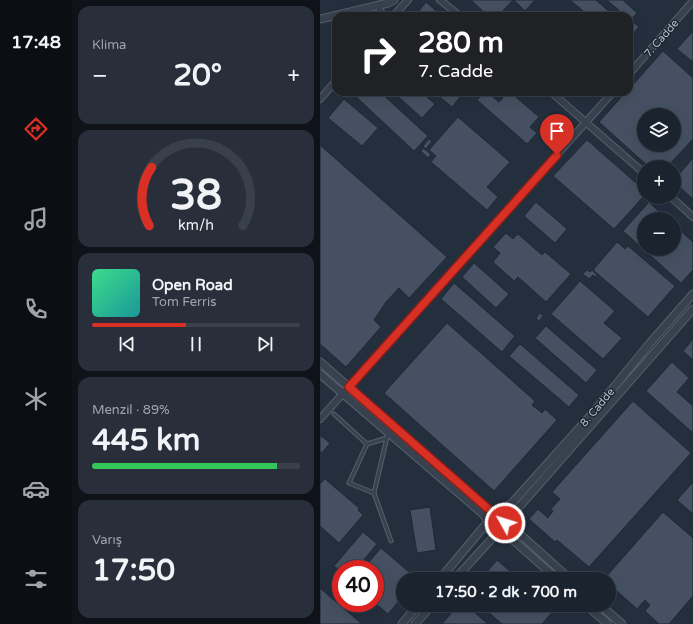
<!DOCTYPE html>
<html lang="tr">
<meta charset="utf-8">
<style>
body{margin:0;font-family:"Varela Round",sans-serif;background:#282f3a;color:#f1f3f6;height:100vh;display:flex;flex-direction:column;font-size:15px;white-space:nowrap}
*{box-sizing:border-box;margin:0}
p{font-size:13px;color:#a0a4aa}
.icon{flex:none;width:22px;height:22px;fill:none;stroke:currentColor;stroke-width:2;stroke-linecap:round;stroke-linejoin:round}
.map{position:relative;flex:1;overflow:hidden}
.details{display:flex;flex-direction:column;gap:6px;padding:6px;background:#0f1319;width:248px}
.details>*{flex:none}
.top-card{position:absolute;left:12px;top:12px;width:301px;height:84px;border-radius:12px;box-shadow:0 4px 16px #0002,0 0 0 1px #39404a;background:#202124;color:#fff;overflow:hidden}
.controls{position:absolute;left:317px;top:108px;display:grid;gap:8px}
.controls a{display:grid;place-items:center;width:44px;height:44px;border-radius:50%;background:#1b232e;box-shadow:0 4px 16px #0002,0 0 0 1px #39404a;font-size:20px}
.speed{position:absolute;left:12px;top:560px;display:flex;gap:8px;font-size:20px;font-weight:700;text-align:center}
.speed>*{display:grid;place-content:center;width:52px;height:52px;border-radius:50%;background:#1b232e;box-shadow:0 4px 16px #0002,0 0 0 1px #39404a;line-height:1}
.speed .limit{border:6px solid #d22;background:#fff;color:#111}
.pin{position:absolute;display:grid;place-items:center;width:34px;height:34px;color:#fff;margin:-41px -17px;border-radius:50% 50% 50% 0;rotate:-45deg;box-shadow:0 0 4px #0007}
.pin .icon{rotate:45deg}
.me{position:absolute;width:44px;margin:-22px;rotate:309deg;stroke-linejoin:round;filter:drop-shadow(0 0 3px #0008)}
.turn{display:flex;align-items:center;gap:14px;height:84px;padding:0 20px;font-size:18px}
.turn .icon{width:52px;height:52px;stroke-width:2.5}
.turn b{display:block;font-size:28px;line-height:34px}
.big{font-size:30px;font-weight:700;line-height:1.1}
.details .tile{flex:1;display:flex;flex-direction:column;justify-content:center;gap:6px;min-width:0;padding:0 14px;border-radius:12px;background:#282f3a}
.details .dial{align-items:center;gap:0}
.dial svg{height:104px;overflow:visible;fill:none;stroke:#39404a;stroke-width:7;stroke-linecap:round;text-anchor:middle}
.dial text{fill:#f1f3f6;stroke:none}
.song{display:flex;align-items:center;gap:12px}
.cover{width:48px;height:48px;border-radius:6px;background:linear-gradient(135deg,hsl(150 70% 55%),hsl(180 70% 35%))}
.played{height:4px;border-radius:2px;background:linear-gradient(90deg,#d93025 45%,#39404a 45%)}
.keys{display:flex;justify-content:space-around;direction:ltr}
.heat{display:flex;justify-content:space-between;align-items:center;font-size:22px;direction:ltr}
.charge{height:6px;border-radius:3px;background:linear-gradient(90deg,#34c759 89%,#39404a 0)}
.trip{position:absolute;left:76px;top:572px;width:220px;height:40px;border-radius:20px;background:#1b232e;box-shadow:0 4px 16px #0002,0 0 0 1px #39404a;font-weight:700;line-height:40px;text-align:center}
main{display:flex;flex:1;min-height:0}
.dock{display:flex;flex-direction:column;width:72px;justify-content:space-around;align-items:center;background:#0b0e12;color:#a0a4aa}
.dock .icon{width:28px;height:28px}
.dock .on{color:#d93025}
.dock b{font-size:18px;color:#f1f3f6}
.map>svg:first-child{display:block}
</style>
<main>
<nav class="dock">
<b>17:48</b>
<svg class="icon on" aria-label="directions" viewBox="0 0 24 24"><path d="M12 3l9 9-9 9-9-9zM9 14v-3h6M13 9l2 2-2 2"/></svg>
<svg class="icon" aria-label="music" viewBox="0 0 24 24"><path d="M9 18V5l10-2v13"/><circle cx="6" cy="18" r="3"/><circle cx="16" cy="16" r="3"/></svg>
<svg class="icon" aria-label="phone" viewBox="0 0 24 24"><path d="M5 4h4l2 5-3 2q2 4 5 5l2-3 5 2v4C11 20 4 13 5 4z"/></svg>
<svg class="icon" aria-label="climate" viewBox="0 0 24 24"><path d="M12 3v18M4 7l16 10M4 17L20 7"/></svg>
<svg class="icon" aria-label="car" viewBox="0 0 24 24"><path d="M5 17H2v-5l4-1 3-4h7l3 4 3 1v5h-3M9 17h6M6 11h13"/><circle cx="7" cy="17" r="2"/><circle cx="17" cy="17" r="2"/></svg>
<svg class="icon" aria-label="filters" viewBox="0 0 24 24"><path d="M4 7h16M4 17h16"/><circle cx="9" cy="7" r="2"/><circle cx="15" cy="17" r="2"/></svg>
</nav>
<section class="details">
<div class="tile"><p>Klima</p>
<div class="heat"><a>−</a><b class="big">20°</b><a>+</a></div>
</div>
<div class="tile dial"><svg viewBox="0 0 100 80">
<path d="M14 69A42 42 0 1 1 86 69"/>
<path d="M14 69A42 42 0 0 1 16 24" stroke="#d93025"/>
<text x="50" y="56" font-size="32" font-weight="700">38</text>
<text x="50" y="72" font-size="11">km/h</text>
</svg></div>
<div class="tile">
<div class="song"><i class="cover"></i><div><b>Open Road</b><p>Tom Ferris</p></div></div>
<div class="played"></div>
<div class="keys"><svg class="icon" aria-label="previous" viewBox="0 0 24 24"><path d="M18 5L8 12l10 7zM5 5v14"/></svg><svg class="icon" aria-label="pause" viewBox="0 0 24 24"><path d="M8 5v14M16 5v14"/></svg><svg class="icon" aria-label="next" viewBox="0 0 24 24"><path d="M6 5l10 7-10 7zM19 5v14"/></svg></div>
</div>
<div class="tile"><p>Menzil · 89%</p><b class="big">445 km</b><div class="charge"></div></div>
<div class="tile"><p>Varış</p><b class="big">17:50</b></div>
</section>
<div class="map">
<svg width="373" height="624" viewBox="0 0 373 624">
<rect width="100%" height="100%" fill="#242f3e"/>
<path fill="#455162" stroke="#1f2835" fill-rule="evenodd" d="M151,0H193L178,16H168Z
M194,0H215L205,11Z
M250,0H276L294,16H269Z
M287,0H303L317,13L311,20L319,27L309,38V16H301L303,14Z
M106,2L122,16H95Z
M373,31V62L357,49Z
M343,51L373,78V139L347,167H329L279,122L306,92H309V89ZM324,115H354V145H324Z
M31,92H60L108,136L94,151Z
M73,92H101L115,104L102,118Z
M114,92H144L132,107Z
M164,92H167L179,102L183,98L176,92H190L219,117L210,127L217,133L207,144L157,100Z
M24,99L58,128L42,146L8,118Z
M138,117L190,162L167,187L178,197L167,210L111,162L116,156L109,150Z
M109,139L112,141L106,149L103,146Z
M267,140L324,190V196L294,229L233,176Z
M0,145L127,257L89,298L79,288L66,302L54,320L61,327L26,367L0,344Z
M103,148L111,154L108,158L101,151Z
M373,158V199L354,182V180Z
M216,202L247,229L235,243L204,216Z
M329,202L347,219H324V249H354V225L373,242V270L361,283L303,231Z
M186,233L193,239L198,234L222,255L225,252L251,274L226,302L198,277L194,281L173,262L180,253L173,247Z
M297,242L305,249L308,246L355,286L328,317L273,270Z
M154,263L189,294L176,308L142,277Z
M267,270L270,272L272,270L277,275L275,277L273,275L269,279L263,274Z
M260,281L295,311L284,323L302,338L283,359L231,314Z
M134,283L195,336L182,352L121,299Z
M220,313L223,316L219,321L216,318Z
M127,323L215,401L212,405L222,413L225,409L237,420L174,491L64,393Z
M226,326L277,370L266,383L215,338Z
M373,339V360L363,351Z
M200,344L259,395L249,407L189,356Z
M352,362L369,378L357,392L373,406V433L326,391Z
M313,401L371,453L269,567L237,540L235,542L209,519L218,509L228,518L233,511L231,509L240,499L232,492Z
M0,436H1L10,443L2,453L0,451Z
M5,479L39,508L38,510L43,515L19,543L0,526V484Z
M373,482V514L357,500Z
M110,507L116,550L97,553L90,510Z
M343,512L373,538V596L349,624H339L325,611L330,605L325,600L317,609L289,584V579H284Z
M43,532L57,544L36,569H21V572L14,566Z
M61,548L97,579H83V596L68,614L55,603V569H43Z
M177,560L199,579H161Z
M0,588L42,624H0Z
M138,605H146L168,624H122Z
M160,605H229L234,610L222,624H182Z"/>
<g fill="none" stroke-linecap="round" stroke-linejoin="round">
<g stroke="#565f6c" stroke-width="5">
<path id="service" d="M14,414L47,444L67,438
M68,433L54,493L71,541
M47,444L29,483L54,493"/>
</g>
<g stroke="#565f6c" stroke-width="8">
<path id="minor" d="M120,0L140,16
M58,6L63,16
M73,16L88,0
M309,74L373,1
M231,92L324,173
M0,99L16,81
M351,197L373,217
M0,419L293,92"/>
</g>
<g stroke="#565f6c" stroke-width="9">
<path id="tertiary" d="M0,19L68,3L74,0
M0,362L174,514L182,516C187,523 185,530 177,533L169,530L166,524L169,517L174,514
M0,374L163,514L167,520
M176,514L192,503L271,415L330,343L373,294
M185,523L373,309
M185,526L201,535L250,579
M179,532L193,540L237,579
M120,579L166,524
M135,579L177,533
M266,605L288,624
M280,605L302,624
M82,624L98,605
M95,624L112,605"/>
</g>
<use href="#service" stroke="#38414e" stroke-width="3"/>
<use href="#minor" stroke="#38414e" stroke-width="6"/>
<use href="#tertiary" stroke="#38414e" stroke-width="7"/>
</g>
<g fill="none" stroke-linecap="round" stroke-linejoin="round">
<g stroke="#8d1f18" stroke-width="10">
<path id="route" d="M185,523L182,516L174,514L29,387L237,155"/>
</g>
<use href="#route" stroke="#d93025" stroke-width="7"/>
</g>
<g text-anchor="middle" stroke-width="3" stroke-linejoin="round" paint-order="stroke">
<g font-size="11" fill="#b4bcc9" stroke="#1d2633">
<text transform="translate(341 38) rotate(-49)" y="4">7. Cadde</text>
<text transform="translate(277 407) rotate(-50)" y="4">8. Cadde</text>
</g>
</g>
</svg>
<div class="controls">
<a><svg class="icon" aria-label="layers" viewBox="0 0 24 24"><path d="M12 4l9 5-9 5-9-5zM3 14l9 5 9-5"/></svg></a>
<a>+</a>
<a>−</a>
</div>
<div class="speed"><div class="limit">40</div></div>
<div class="pin" style="left:237px;top:155px;background:#d93025"><svg class="icon" aria-label="arrive" viewBox="0 0 24 24"><path d="M6 21V4h12l-3 4 3 4H6"/></svg></div>
<svg class="me" style="left:185px;top:523px" viewBox="-20 -20 40 40"><circle r="17" fill="#d93025" stroke="#fff" stroke-width="3"/><path d="M0-11L8 9 0 5-8 9z" fill="#fff"/></svg>
<div class="trip">17:50 · 2 dk · 700 m</div>
<div class="top-card">
<div class="turn"><svg class="icon" aria-label="right" viewBox="0 0 24 24"><path d="M7 20v-9h11M14 6l5 5-5 5"/></svg><div><b>280 m</b>7. Cadde</div></div>
</div>
</div>
</main>
